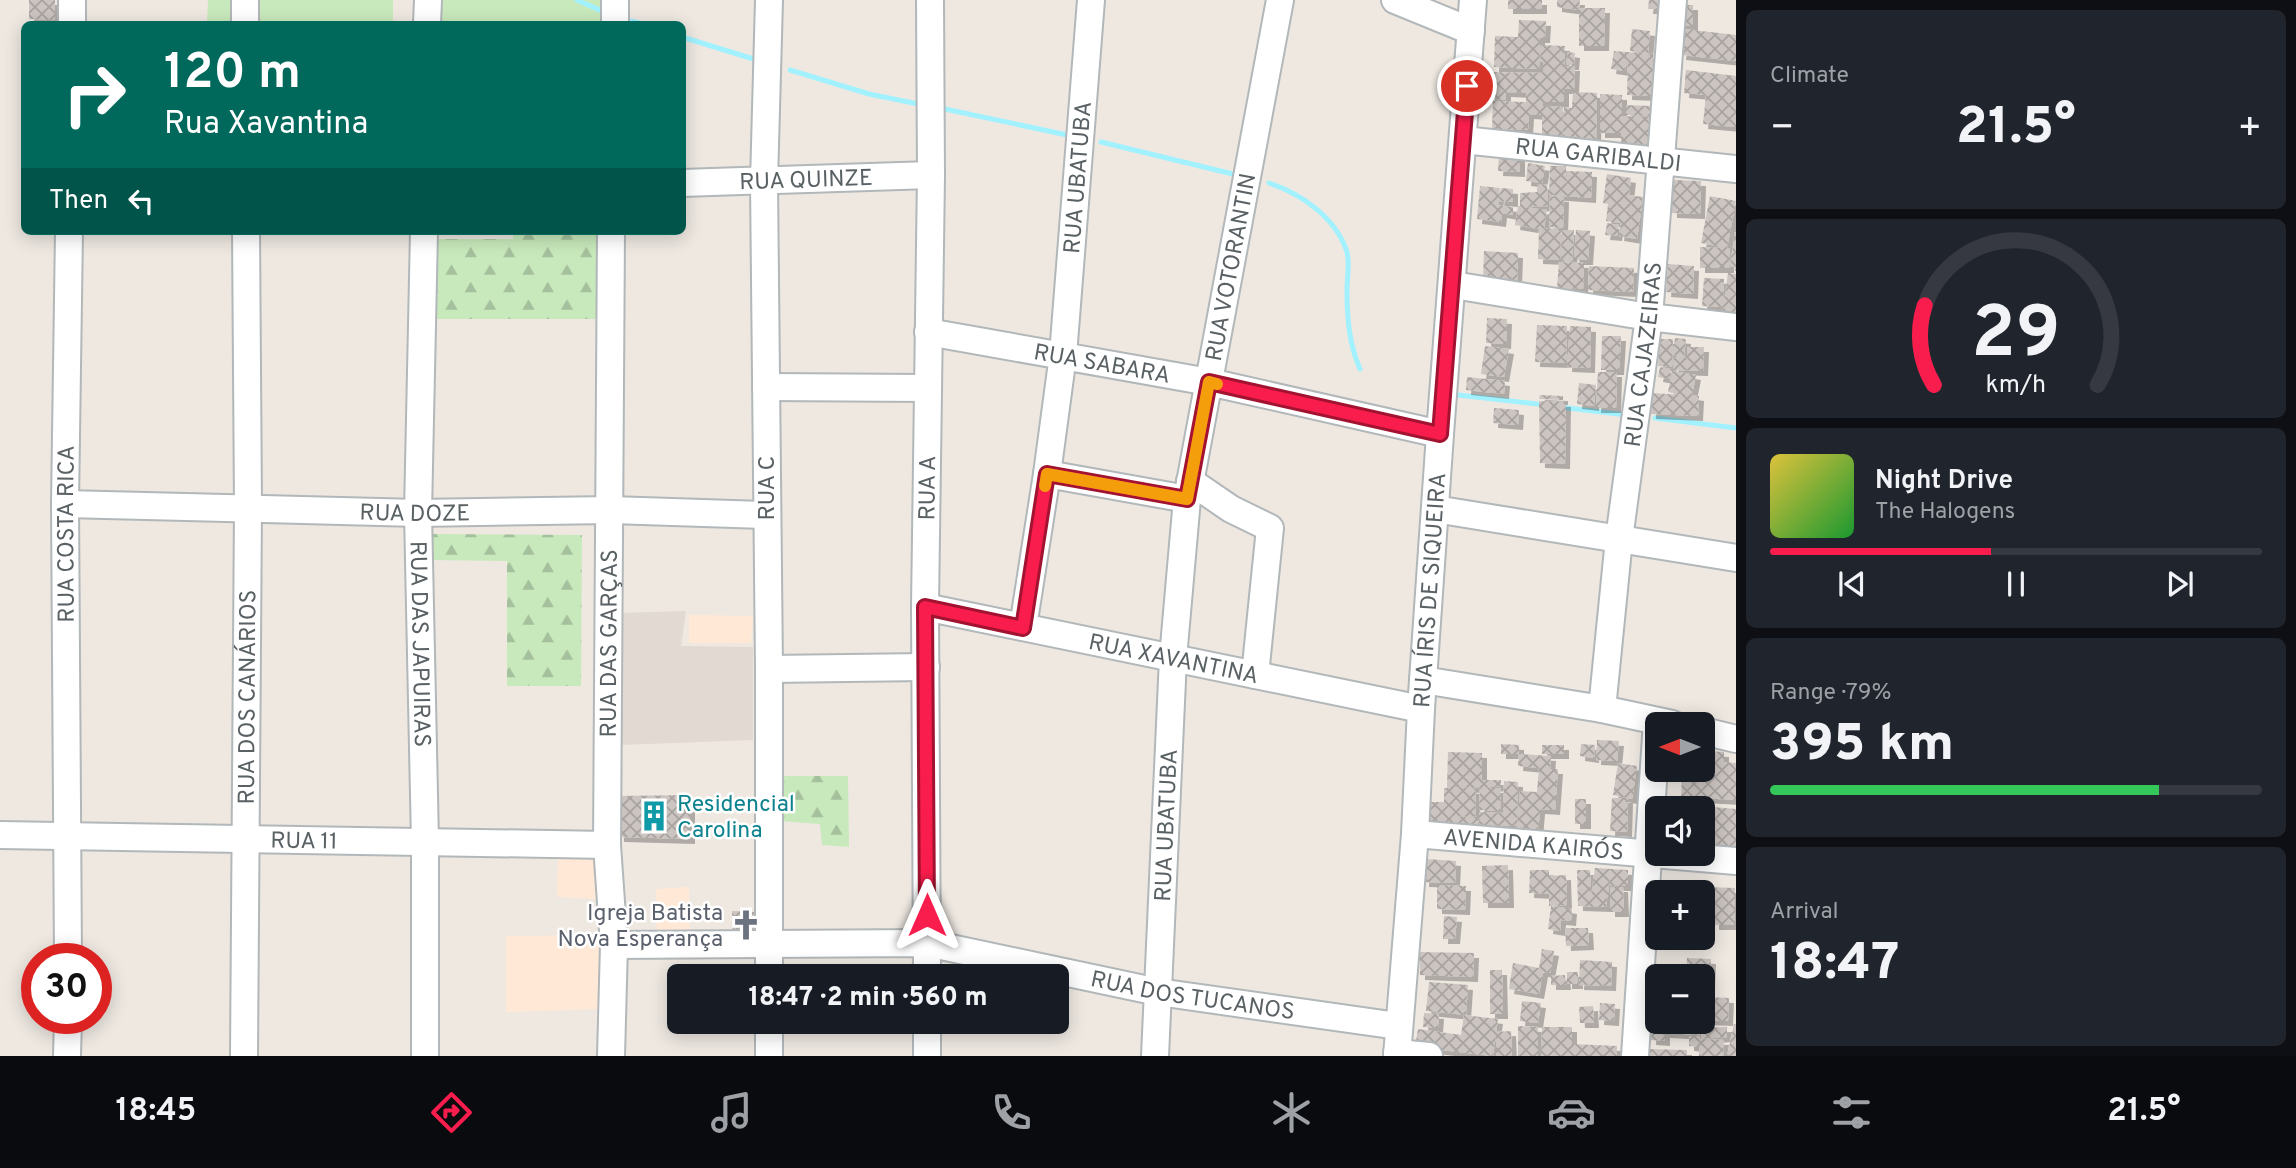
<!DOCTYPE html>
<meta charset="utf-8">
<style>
body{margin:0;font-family:Overpass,sans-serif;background:#20242c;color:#f1f3f6;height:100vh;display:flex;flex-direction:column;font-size:26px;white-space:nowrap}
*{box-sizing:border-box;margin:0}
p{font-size:23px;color:#9ea1a6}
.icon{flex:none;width:38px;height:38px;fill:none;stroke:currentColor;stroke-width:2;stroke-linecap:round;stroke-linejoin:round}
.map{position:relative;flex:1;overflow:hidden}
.side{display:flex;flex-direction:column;gap:10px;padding:10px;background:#0d0f14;width:560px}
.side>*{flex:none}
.guide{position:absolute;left:21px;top:21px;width:665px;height:214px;border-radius:10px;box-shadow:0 4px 18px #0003;background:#00695c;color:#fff;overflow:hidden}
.needle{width:46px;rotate:270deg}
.fabs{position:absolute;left:1645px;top:712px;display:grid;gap:14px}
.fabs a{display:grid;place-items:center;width:70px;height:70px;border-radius:10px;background:#171b24;box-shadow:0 4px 18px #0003;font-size:35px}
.speed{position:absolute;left:21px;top:943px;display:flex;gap:14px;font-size:35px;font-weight:700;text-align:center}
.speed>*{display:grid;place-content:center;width:91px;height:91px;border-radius:50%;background:#171b24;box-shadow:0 4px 18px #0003;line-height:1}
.speed .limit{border:10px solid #d22;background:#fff;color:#111}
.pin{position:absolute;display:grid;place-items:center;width:60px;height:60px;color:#fff;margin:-30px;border:4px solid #fff;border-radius:50%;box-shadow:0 2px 7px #0007}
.me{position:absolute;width:77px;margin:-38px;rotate:0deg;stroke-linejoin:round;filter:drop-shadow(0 0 5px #0008)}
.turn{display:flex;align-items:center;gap:24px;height:147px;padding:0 28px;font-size:32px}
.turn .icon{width:91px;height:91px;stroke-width:2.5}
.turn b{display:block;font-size:49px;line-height:60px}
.then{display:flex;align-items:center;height:66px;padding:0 28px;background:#0003;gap:14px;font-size:26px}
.big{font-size:52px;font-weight:800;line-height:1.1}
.side .tile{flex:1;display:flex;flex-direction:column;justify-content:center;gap:10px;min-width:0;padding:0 24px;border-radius:10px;background:#20242c}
.side .dial{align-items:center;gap:0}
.dial svg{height:182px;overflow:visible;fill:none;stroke:#363941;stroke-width:7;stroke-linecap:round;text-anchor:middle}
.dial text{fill:#f1f3f6;stroke:none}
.song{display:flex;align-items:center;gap:21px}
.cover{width:84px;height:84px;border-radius:10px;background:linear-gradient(135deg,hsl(50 70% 55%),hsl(130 70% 35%))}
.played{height:7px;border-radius:4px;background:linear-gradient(90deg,#f81d4c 45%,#363941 45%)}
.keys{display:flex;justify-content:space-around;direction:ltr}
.heat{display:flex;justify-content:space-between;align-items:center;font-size:38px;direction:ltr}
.charge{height:10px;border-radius:5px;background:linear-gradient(90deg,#34c759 79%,#363941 0)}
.trip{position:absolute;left:667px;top:964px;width:402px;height:70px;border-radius:10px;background:#171b24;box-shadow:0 4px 18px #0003;font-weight:800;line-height:70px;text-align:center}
.dock{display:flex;height:112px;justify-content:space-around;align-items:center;background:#090b0e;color:#9ea1a6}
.dock .icon{width:49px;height:49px}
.dock .on{color:#f81d4c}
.dock b{font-size:32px;color:#f1f3f6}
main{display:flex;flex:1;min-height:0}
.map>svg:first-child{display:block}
</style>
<main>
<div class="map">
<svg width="1736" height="1056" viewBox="0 0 1736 1056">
<defs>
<pattern id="forest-firs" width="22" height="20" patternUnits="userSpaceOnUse" patternTransform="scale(1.75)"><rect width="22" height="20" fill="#c8e9bb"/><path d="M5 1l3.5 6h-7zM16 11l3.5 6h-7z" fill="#a5c09c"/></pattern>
<pattern id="building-cross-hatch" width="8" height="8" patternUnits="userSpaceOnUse" patternTransform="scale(1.75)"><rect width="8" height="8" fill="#cbc4c0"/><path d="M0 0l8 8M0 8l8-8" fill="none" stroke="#a8a3a0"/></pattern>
<filter id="shadow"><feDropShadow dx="5" dy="5" stdDeviation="0" flood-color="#0004"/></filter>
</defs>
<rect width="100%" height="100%" fill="#eee8e1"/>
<path fill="#ffe9d6" d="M689,615L753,616L751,643H689Z
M558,857L598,860L599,899L557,897Z
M689,887L690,939L657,940L656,889Z
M599,935L604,945V999L598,1009L506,1012V936Z"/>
<path fill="#e1d9d2" d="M686,611L681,646L753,647V740L620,745L621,613Z"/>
<path fill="#c8e9bb" d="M208,0H393V24H207Z
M431,0H601V24H431Z"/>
<path fill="url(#forest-firs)" d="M513,231H598V319H430V239H513Z
M429,534L582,535L581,686H507V561L429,560Z
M780,776H848L849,847L822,845L820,824L779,821Z"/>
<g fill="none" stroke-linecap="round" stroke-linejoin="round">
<path stroke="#a1f1ff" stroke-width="5" d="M577,0L604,12
M631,21L643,24
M682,37L760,61
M790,70L869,94L918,104
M945,109L1072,136
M1101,142L1241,176
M1269,183C1302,194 1336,218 1347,252C1350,263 1347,279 1347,290C1347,318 1349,344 1360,369
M1458,395L1546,405
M1559,407L1627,415
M1655,418L1736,428"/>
</g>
<path fill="url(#building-cross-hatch)" filter="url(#shadow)" d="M29,0H55V20L29,19Z
M1508,0H1542V9H1508Z
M1557,0H1580L1579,8H1605L1604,46H1579V10L1557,7Z
M1649,0H1659V9H1648Z
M1680,5H1693V26H1680Z
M1519,20L1546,21L1545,38H1540L1539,69L1494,67L1495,36L1518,37Z
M1632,29L1650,31L1648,53L1630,51Z
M1684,29L1736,35V61L1681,55Z
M1541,45L1565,46L1564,66H1575L1574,89H1564V102H1543V106L1563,107L1562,138L1542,137V115L1529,114L1528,130L1492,129L1493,101L1526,102V93L1506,92V100L1490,99L1491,72L1543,73V62H1540Z
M1614,51L1653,54L1652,96L1627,95L1628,58L1625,71L1611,69Z
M1568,52L1575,53L1574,65H1566Z
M1686,70L1736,76V127L1703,124L1706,95L1684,93Z
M1573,92L1597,93L1596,141L1563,140L1564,107L1572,108Z
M1600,94L1622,95V116L1649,117L1648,145L1621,144V133H1600Z
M1626,105L1651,106L1650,116L1626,115Z
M1499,155L1520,156V172L1498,171Z
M1528,163L1545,166L1542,183L1526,181Z
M1550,166H1566V191L1567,171L1592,172L1591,198L1549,195Z
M1607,174L1631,178L1629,195L1643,197L1637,239L1619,236L1621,223L1606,221L1608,204L1603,203Z
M1672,180L1701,181L1700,214L1672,213Z
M1547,184L1548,206L1525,207L1547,210L1544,228L1561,229L1560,260L1538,259L1539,229L1515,225L1518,206H1520V193L1537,192V185Z
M1480,186L1500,188L1498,205L1513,207V215L1502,213L1501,222L1477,219Z
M1501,188L1513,189V202L1499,201Z
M1550,196L1564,197L1563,228L1549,227Z
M1710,196L1736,201L1727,248H1730L1729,268H1700V247L1727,248L1701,243Z
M1607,223L1619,225L1617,236L1605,235Z
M1562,230H1574L1572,262L1561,261Z
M1576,230L1590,231L1588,260H1574Z
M1735,232H1736V267L1730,266Z
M1484,251L1518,253L1517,282L1483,280Z
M1559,262L1584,263L1583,289L1557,288Z
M1668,264L1694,266L1693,294L1666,292Z
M1589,266L1634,268L1633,292L1588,290Z
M1728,273L1736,274V318L1722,316Z
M1704,278L1724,279L1723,307L1702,306Z
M1487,318L1507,319L1506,344L1486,343Z
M1537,325L1567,326L1566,363L1535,362Z
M1570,326L1591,327L1590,368L1567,367Z
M1602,336H1621L1619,370H1601Z
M1675,338L1686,339L1684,357L1673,355Z
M1660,339H1673L1672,367L1658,366Z
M1485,346L1509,349L1504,377L1481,374Z
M1687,347H1704L1703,371L1673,370L1674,357L1687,358Z
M1660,367L1671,369L1669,379L1658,377Z
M1672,371L1696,375L1692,395L1699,396L1698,416L1651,414L1652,393L1683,395L1668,392Z
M1598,372H1617L1616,408H1596Z
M1467,377L1505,381L1504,394L1466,390Z
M1579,383L1596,385L1594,406L1577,404Z
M1540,395L1563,396V400L1539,399Z
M1539,401L1566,402L1565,464L1540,463Z
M1494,408L1519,410L1518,425L1493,423Z
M1597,740L1619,741L1617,761L1596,760Z
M1501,744L1519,745V754L1551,756L1550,769H1558L1555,810L1540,809L1538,833L1517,832L1520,791L1537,792L1539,768L1518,766L1519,754H1501Z
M1581,744L1595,745L1594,758L1580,756Z
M1542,745H1564V754H1542Z
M1703,751L1724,752V762L1736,763V800L1681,797L1682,778L1694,779L1695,770H1703Z
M1448,752L1482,753V780H1501V786L1481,788H1501L1500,811L1479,810L1480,788L1451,787L1476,789L1475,816H1443L1478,817L1477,828L1429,833L1430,802H1444V788H1447Z
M1618,763L1637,766L1632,799L1613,795Z
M1672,770H1693V777L1672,775Z
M1504,781L1518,782L1517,826L1479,825V812L1503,813Z
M690,795V839L619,837L618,796Z
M1612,798H1628L1627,832L1610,831Z
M1575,799H1586V824H1575Z
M1683,799V808H1668V800Z
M1689,805L1736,809V849L1706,853V838L1703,837V808H1688Z
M1425,859L1456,861L1455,883L1424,882Z
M1508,865L1509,903H1483L1482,866Z
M1595,868L1628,870V886H1610V878L1606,907L1578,906L1577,870H1590L1591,897Z
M1530,870H1549V876L1566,875L1567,905L1549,906V894L1529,893Z
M1437,885L1466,886L1465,910L1437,909Z
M1670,886L1735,888V925H1714V907L1703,906V892H1670Z
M1610,887H1623L1624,912H1610Z
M1551,906L1572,909L1571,921L1561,920L1560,931L1548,929Z
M732,911L759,912L760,939L733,940Z
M1444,916L1457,917L1455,939H1443Z
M1565,928H1588L1589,945L1566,946Z
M1542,949L1554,951L1550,973L1543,972L1539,994L1509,989L1513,963L1539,968Z
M1420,952L1474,953L1473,977L1420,975Z
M1687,958L1711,959L1710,984H1703V976H1686Z
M1580,960L1612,962L1611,986L1579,985Z
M1490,970H1502L1503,1014H1490Z
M1567,972H1578V984H1567Z
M1565,975L1566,985H1551V976Z
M1429,982L1468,985L1466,1015L1426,1011Z
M1705,997L1729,998L1728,1021L1703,1020Z
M1522,1001L1541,1003L1538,1023L1520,1021Z
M1600,1003L1615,1004L1614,1021L1599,1020Z
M1593,1006L1594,1023H1580L1579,1007Z
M1424,1013L1439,1014L1438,1028L1423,1027Z
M1464,1015L1498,1019L1496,1032L1511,1031L1512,1056H1496V1035L1493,1056L1415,1047L1418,1029L1461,1035Z
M1652,1015H1657V1022H1700V1035L1665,1033V1041L1651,1040Z
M1734,1024H1736V1056H1727Z
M1518,1026L1538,1027V1056H1518Z
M1542,1027H1572V1044L1617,1046V1056H1541Z
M1727,1027V1037L1701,1039V1028Z
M1689,1036H1700V1039L1724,1040L1723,1056H1699V1047L1689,1046Z
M1645,1049L1687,1050V1056H1645Z"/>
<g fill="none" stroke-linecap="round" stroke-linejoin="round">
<g stroke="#b2b7ba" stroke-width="30">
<g id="minor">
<path d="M245,0V24"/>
<path d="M1395,0L1471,31"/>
<path d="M72,24V0"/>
<path d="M427,24L428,0"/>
<path d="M615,24V0"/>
<path id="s1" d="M1463,140L1736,169"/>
<path id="s2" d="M682,183L931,175"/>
<path id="s3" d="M424,231L418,513L425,842V1056"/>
<path d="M1453,285L1649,317L1736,327"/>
<path id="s4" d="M928,332L1209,382L1440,434"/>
<path d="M766,387L927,388"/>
<path d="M1047,474L1187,499"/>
<path d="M1190,481L1231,509L1270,528L1255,675"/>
<path id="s5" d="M65,504L418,513L611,510L766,515"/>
<path d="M1435,509L1736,558"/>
<path id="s6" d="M925,607L1421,709"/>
<path id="s7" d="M1023,627L1047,474L1063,355L1091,0"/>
<path d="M769,669L926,667"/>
<path d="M1423,680L1602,709L1672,724"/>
<path id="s8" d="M1602,709L1619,539L1649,317L1673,0"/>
<path d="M1703,731L1736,739"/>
<path id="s9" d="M1415,834L1736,861"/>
<path id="s10" d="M0,835L607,845"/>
<path id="s11" d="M614,945L927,943L1158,992L1398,1026"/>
<path id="s12" d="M68,959L65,504L69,231"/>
<path d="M769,976V669L764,182L769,0"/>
<path id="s13" d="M927,976L925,607L931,175L930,0"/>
<path d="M769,1022V1056"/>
<path d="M1397,1053L1429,1056"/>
<path d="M67,1056L68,1018"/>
<path id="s14" d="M244,1056L248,507L246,231"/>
<path id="s15" d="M611,1056L614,945L607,845L611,231"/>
<path d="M927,1056V1022"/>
<path id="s16" d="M1155,1056L1173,658L1187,499L1280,0"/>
<path id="s17" d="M1397,1056L1415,834L1421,709L1440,434L1473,0"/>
<path d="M1635,1056L1657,721"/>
</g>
</g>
<use href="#minor" stroke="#fff" stroke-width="26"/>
</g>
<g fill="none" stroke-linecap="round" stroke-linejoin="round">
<g stroke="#a11331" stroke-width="18">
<path id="route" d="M927,915L925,607L1023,628L1047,474L1187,499L1209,382L1440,434L1467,86"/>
</g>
<use href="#route" stroke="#f81d4c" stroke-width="12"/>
<path stroke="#f59e0b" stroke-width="12" d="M1045,486L1047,474L1187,499L1209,382L1217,384"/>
</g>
<defs>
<g id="building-bare" transform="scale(2.415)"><path d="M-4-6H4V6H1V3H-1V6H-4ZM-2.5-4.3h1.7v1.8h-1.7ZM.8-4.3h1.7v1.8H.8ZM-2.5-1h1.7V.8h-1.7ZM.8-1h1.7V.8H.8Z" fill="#0f9aa8" stroke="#fff" stroke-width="2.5" paint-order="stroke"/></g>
<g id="church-bare" transform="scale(2.415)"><path d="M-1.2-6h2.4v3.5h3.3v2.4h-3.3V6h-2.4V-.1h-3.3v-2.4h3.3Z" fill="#6b7280" stroke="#fff" stroke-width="2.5" paint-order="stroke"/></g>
</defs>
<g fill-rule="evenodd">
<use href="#building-bare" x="654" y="816"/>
<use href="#church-bare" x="746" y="925"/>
</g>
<g text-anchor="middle" stroke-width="5" stroke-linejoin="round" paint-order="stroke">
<g font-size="23" fill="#5a6164" stroke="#fff">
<text dy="8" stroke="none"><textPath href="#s1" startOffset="136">RUA GARIBALDI</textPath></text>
<text dy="8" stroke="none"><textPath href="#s7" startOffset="453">RUA UBATUBA</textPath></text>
<text dy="8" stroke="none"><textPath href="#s2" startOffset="124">RUA QUINZE</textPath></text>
<text dy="8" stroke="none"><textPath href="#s16" startOffset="794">RUA VOTORANTIN</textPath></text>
<text dy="8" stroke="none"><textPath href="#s8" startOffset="357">RUA CAJAZEIRAS</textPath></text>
<text dy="8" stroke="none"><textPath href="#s4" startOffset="177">RUA SABARA</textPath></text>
<text transform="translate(766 488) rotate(-90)" y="8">RUA C</text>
<text dy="8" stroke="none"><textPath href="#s13" startOffset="488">RUA A</textPath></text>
<text dy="8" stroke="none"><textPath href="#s5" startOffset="350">RUA DOZE</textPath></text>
<text dy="8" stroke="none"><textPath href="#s12" startOffset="425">RUA COSTA RICA</textPath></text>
<text dy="8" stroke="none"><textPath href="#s17" startOffset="467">RUA ÍRIS DE SIQUEIRA</textPath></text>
<text dy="8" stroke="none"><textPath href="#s3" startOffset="413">RUA DAS JAPUIRAS</textPath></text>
<text dy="8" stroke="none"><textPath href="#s15" startOffset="413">RUA DAS GARÇAS</textPath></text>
<text dy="8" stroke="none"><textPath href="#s6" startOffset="254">RUA XAVANTINA</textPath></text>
<text dy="8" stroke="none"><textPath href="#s14" startOffset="359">RUA DOS CANÁRIOS</textPath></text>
<text dy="8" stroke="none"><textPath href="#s16" startOffset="231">RUA UBATUBA</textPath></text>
<text dy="8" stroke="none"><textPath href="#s10" startOffset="304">RUA 11</textPath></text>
<text dy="8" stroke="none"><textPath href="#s9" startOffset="119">AVENIDA KAIRÓS</textPath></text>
<text dy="8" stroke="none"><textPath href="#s11" startOffset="584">RUA DOS TUCANOS</textPath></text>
</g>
<g font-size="23" fill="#0d838f" stroke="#fff" text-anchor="start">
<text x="677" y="811">Residencial<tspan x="677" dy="26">Carolina</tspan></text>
</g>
<g font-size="23" fill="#5b616d" stroke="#fff" text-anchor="end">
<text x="723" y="920">Igreja Batista<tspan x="723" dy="26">Nova Esperança</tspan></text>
</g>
</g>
</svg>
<div class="fabs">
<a><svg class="needle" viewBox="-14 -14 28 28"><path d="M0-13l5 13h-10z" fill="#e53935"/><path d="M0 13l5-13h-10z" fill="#9ea1a6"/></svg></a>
<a><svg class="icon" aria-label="sound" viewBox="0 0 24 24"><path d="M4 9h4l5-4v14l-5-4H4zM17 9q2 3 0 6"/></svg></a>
<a>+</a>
<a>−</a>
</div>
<div class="speed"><div class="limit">30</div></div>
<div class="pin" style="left:1467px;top:86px;background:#d93025"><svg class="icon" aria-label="arrive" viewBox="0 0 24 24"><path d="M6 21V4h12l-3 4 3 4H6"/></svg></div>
<svg class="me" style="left:927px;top:915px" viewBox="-20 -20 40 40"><path d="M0-17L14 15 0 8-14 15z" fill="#f81d4c" stroke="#fff" stroke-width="4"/></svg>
<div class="trip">18:47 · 2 min · 560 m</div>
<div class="guide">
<div class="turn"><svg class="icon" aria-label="right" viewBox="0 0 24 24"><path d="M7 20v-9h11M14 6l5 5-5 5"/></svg><div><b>120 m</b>Rua Xavantina</div></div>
<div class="then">Then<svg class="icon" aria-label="left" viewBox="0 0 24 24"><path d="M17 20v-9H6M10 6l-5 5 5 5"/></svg></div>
</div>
</div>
<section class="side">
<div class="tile"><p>Climate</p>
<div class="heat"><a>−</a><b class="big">21.5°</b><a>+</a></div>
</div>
<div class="tile dial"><svg viewBox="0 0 100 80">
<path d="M14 69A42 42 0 1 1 86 69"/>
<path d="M14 69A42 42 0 0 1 10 34" stroke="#f81d4c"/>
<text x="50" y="56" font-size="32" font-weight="700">29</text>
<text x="50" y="72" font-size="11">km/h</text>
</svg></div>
<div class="tile">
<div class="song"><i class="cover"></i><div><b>Night Drive</b><p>The Halogens</p></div></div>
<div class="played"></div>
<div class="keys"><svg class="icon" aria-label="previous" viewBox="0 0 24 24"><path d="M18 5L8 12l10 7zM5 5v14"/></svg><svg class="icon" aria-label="pause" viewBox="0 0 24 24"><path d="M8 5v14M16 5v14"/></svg><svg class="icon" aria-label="next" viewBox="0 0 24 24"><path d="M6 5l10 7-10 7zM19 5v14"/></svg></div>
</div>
<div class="tile"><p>Range · 79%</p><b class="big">395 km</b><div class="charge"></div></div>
<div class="tile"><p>Arrival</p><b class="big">18:47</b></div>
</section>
</main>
<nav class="dock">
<b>18:45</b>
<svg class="icon on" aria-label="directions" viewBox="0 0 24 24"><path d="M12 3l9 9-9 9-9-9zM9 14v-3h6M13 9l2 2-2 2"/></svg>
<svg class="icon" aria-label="music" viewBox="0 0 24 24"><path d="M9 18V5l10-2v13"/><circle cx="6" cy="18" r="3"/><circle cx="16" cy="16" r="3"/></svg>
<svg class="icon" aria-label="phone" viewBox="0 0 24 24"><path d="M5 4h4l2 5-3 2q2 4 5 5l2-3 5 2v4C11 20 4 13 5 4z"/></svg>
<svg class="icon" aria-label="climate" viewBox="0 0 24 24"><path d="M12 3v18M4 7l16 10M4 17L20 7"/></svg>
<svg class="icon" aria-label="car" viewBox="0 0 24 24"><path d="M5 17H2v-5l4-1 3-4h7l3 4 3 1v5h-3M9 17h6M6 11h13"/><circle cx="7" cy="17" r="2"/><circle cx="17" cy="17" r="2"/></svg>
<svg class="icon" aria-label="filters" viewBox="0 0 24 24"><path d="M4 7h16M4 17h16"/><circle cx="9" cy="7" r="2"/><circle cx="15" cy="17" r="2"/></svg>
<b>21.5°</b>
</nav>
